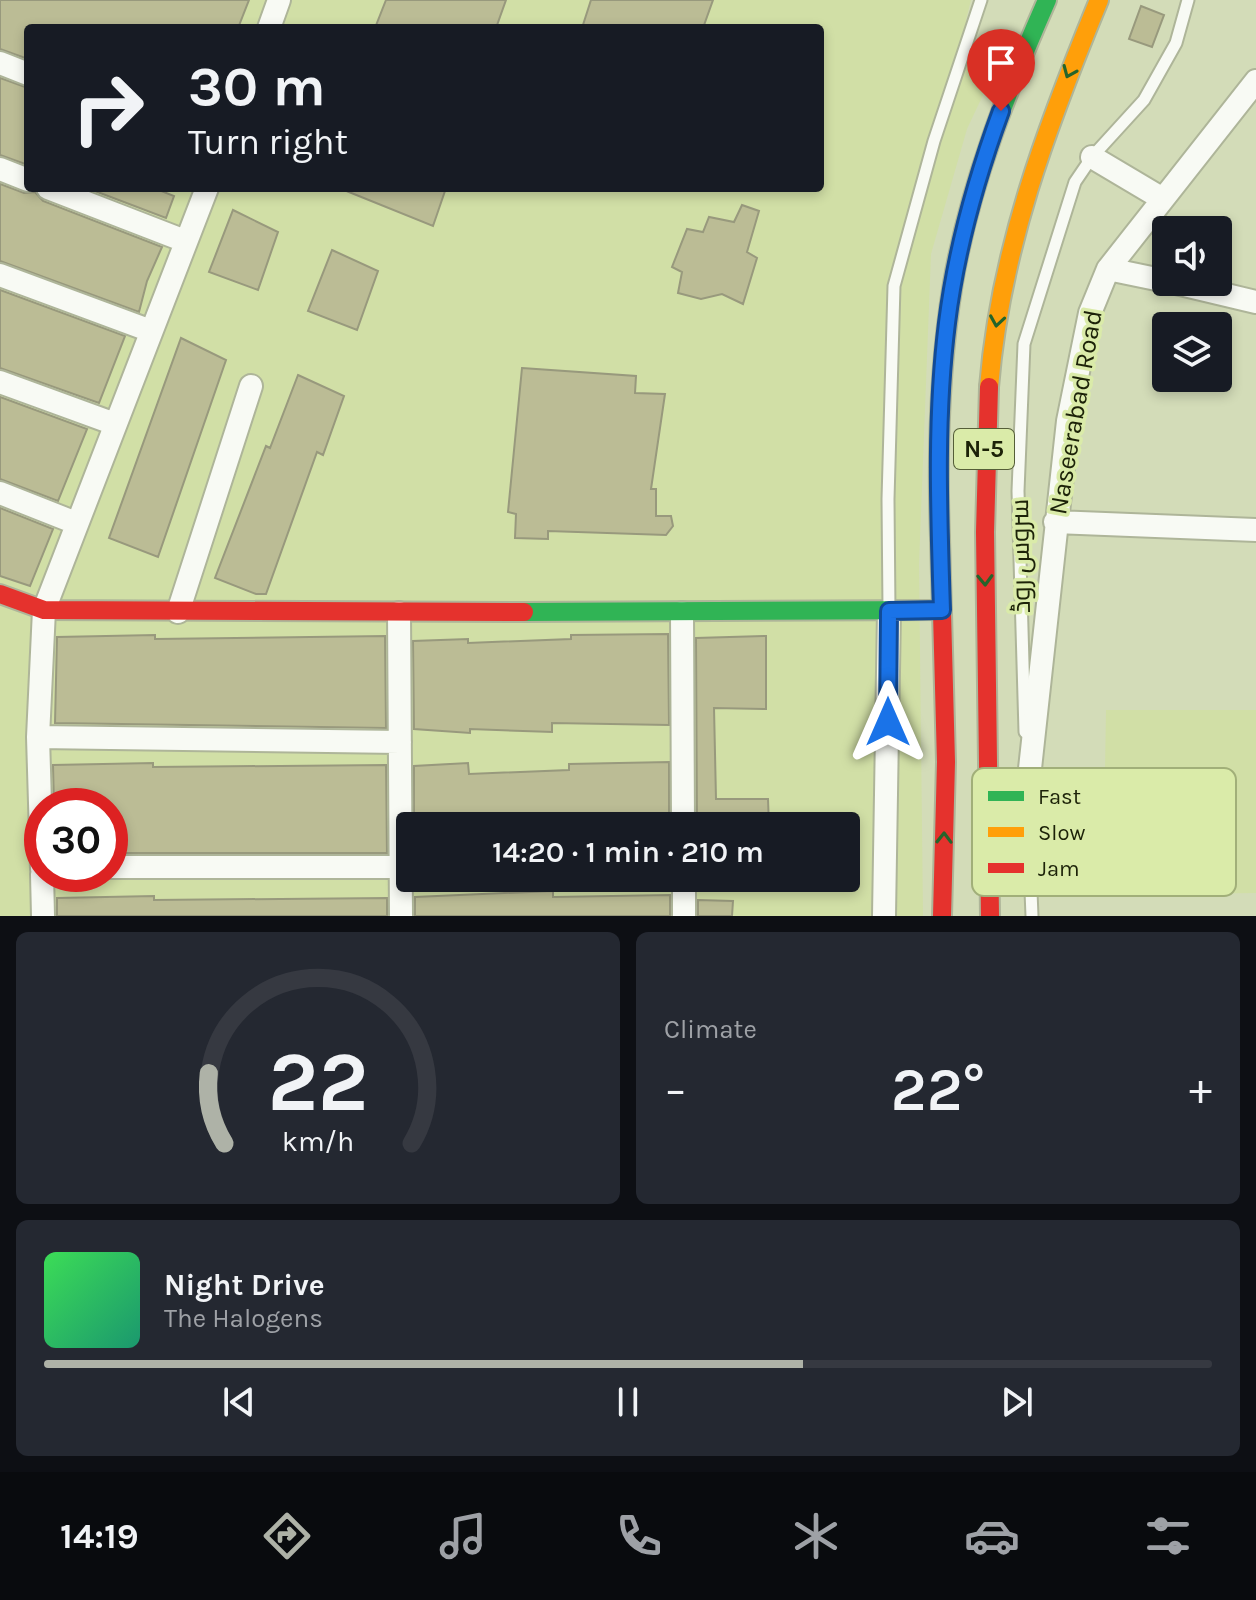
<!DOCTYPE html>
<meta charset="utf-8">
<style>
body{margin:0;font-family:Karla,Cairo,sans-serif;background:#242831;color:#f1f3f6;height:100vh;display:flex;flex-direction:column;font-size:30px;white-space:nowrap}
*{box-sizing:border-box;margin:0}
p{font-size:26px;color:#9ea1a6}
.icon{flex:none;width:44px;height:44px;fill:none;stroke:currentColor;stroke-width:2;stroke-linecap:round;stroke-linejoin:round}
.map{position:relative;height:916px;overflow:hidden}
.sheet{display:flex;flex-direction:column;gap:16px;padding:16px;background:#0d0f14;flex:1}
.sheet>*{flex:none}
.top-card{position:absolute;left:24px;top:24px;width:800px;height:168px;border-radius:8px;box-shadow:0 4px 12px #0003;background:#171b24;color:#f1f3f6;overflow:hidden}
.controls{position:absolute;left:1152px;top:216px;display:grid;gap:16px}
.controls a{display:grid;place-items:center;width:80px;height:80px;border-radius:8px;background:#171b24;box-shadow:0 4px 12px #0003;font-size:40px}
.speed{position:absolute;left:24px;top:788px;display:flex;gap:16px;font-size:40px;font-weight:700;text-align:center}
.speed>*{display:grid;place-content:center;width:104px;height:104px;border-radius:50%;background:#171b24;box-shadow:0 4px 12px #0003;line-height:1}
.speed .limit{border:12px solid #d22;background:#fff;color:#111}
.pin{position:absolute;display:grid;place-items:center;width:68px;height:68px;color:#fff;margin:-82px -34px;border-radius:50% 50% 50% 0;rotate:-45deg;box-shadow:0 0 8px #0007}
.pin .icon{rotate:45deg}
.me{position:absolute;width:88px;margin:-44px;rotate:0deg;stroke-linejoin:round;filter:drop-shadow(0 0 6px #0008)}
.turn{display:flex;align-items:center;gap:28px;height:168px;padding:0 32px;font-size:36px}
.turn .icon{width:104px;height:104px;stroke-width:2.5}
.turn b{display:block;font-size:56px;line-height:68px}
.big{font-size:60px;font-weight:600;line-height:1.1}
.sheet .widget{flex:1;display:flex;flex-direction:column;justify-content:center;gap:12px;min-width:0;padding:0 28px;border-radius:12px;background:#242831}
.sheet .dial{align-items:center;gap:0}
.dial svg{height:208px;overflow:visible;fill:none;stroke:#363941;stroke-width:7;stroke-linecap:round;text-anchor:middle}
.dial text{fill:#f1f3f6;stroke:none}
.song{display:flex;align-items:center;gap:24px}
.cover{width:96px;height:96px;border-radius:12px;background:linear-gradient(135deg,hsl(130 70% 55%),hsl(160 70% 35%))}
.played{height:8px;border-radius:4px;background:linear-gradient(90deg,#aeb2a7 65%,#363941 65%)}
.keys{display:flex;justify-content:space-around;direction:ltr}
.heat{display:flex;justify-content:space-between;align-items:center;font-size:44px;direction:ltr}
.sheet .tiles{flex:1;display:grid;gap:16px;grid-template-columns:1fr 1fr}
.widget:last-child{grid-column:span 2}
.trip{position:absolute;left:396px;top:812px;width:464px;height:80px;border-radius:8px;background:#171b24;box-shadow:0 4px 12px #0003;font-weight:600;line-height:80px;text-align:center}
.dock{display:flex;height:128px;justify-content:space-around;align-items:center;background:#090b0e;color:#9ea1a6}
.dock .icon{width:56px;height:56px}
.dock .on{color:#aeb2a7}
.dock b{font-size:36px;color:#f1f3f6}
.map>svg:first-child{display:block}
</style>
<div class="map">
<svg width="1256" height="916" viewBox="0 0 1256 916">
<rect width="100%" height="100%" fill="#d3dcb8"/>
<path fill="#d1dfa6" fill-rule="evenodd" d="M0,0H971L966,20L983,95L967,129L931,254L919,564L923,916H0ZM28,28H820V188H28ZM42,806H110V874H42ZM410,826H846V878H410Z
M1106,710H1256V893L1103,895Z"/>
<path fill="#bbbc95" stroke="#98997d" stroke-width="2" d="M0,0H249L238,28H28V59L0,49Z
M386,0H506L496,28H375Z
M591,0H713L703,28H582Z
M1141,6L1164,15L1152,47L1129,39Z
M0,78L28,88V165L0,155Z
M0,184L24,193L35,192L43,201L162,247L147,281L139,312L0,261Z
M87,188H154L174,196L166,218Z
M339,188H446L433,226Z
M742,205L759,211L747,252L757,258L743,304L722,294L701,299L678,293L682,272L672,267L687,229L703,232L709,217L734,222Z
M233,210L278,232L258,290L209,272Z
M332,250L378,271L357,330L308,311Z
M0,290L125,336L99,403L0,368Z
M181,338L226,360L158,557L109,538Z
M522,368L636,376L635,393L665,394L651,489H656V516H671L673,526L666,535L548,531V539L515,538L516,514L508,512Z
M298,375L344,396L323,455L317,452L266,594H256L215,578L266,446L270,448Z
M0,397L87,429L58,501L0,479Z
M0,508L53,529L30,586L0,576Z
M668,634L669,725L552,723V732L470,729V733L414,729L413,641L468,639V643L571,639V635Z
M155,635V639L385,636L386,728L55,723L57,637Z
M766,636V709L714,708L716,799H768L769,826H697L696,638Z
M669,762V826H414V766L468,763L469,774L569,770V764Z
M153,763V767L386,765L387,853H110V806H54L53,765Z
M553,891V897L670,895V916H415V897Z
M154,896V900L387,898V916H57V898Z
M698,900L733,901L732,916H698Z"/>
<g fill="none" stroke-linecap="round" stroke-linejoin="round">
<g stroke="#aeb599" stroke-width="15">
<path id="lane" d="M889,610L888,499L894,286L934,141L981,0
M1025,732L1018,491L1024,344L1075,182L1092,157L1144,100L1176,43L1188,0
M1027,793L1032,916"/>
</g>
<g stroke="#aeb599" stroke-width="26">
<path id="street" d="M269,28L279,0
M0,63L28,74
M1092,157L1161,198
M0,169L28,180
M48,188L185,241
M1108,269L1166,281
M0,275L151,331
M1172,282L1256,302
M0,382L115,424
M0,493L76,523
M1055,522L1256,530
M178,612L251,386
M399,613L401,916
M682,613L683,826
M38,737L400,742
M1027,796L1068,421L1090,313L1108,269L1256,81
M110,867H410
M42,869L38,737L44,610L207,188
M42,874L43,916
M684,878V916
M884,916L889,611"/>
</g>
<g stroke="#aeb599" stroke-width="22">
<path id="fast" d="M940,538C937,453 939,367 953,283C970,184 1007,91 1047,0
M524,612L942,610"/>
</g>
<g stroke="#aeb599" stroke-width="22">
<path id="slow" d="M989,387C1000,250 1047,126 1099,0"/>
</g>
<g stroke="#aeb599" stroke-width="22">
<path id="jam" d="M989,387L985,532L990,916
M940,538L946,762L942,916
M0,594L44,610L524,612"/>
</g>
<use href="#lane" stroke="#f8faf4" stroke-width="11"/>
<use href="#street" stroke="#f8faf4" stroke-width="22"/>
<use href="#fast" stroke="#30b455" stroke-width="18"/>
<use href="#slow" stroke="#ff9f0a" stroke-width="18"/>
<use href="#jam" stroke="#e5322d" stroke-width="18"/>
</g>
<defs><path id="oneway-chevron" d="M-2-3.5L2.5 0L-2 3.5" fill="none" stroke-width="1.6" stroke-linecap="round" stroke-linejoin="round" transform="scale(2)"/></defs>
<g stroke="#25642b">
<use href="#oneway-chevron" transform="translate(1069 72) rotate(113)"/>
<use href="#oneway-chevron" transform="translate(997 321) rotate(99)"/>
<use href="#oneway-chevron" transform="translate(985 580) rotate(88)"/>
<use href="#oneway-chevron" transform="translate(944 838) rotate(-89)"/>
</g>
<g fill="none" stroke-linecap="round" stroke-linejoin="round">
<g stroke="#114b97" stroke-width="20">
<path id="route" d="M888,722L889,611L942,610C939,515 935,418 947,323C956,251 976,179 1001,111"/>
</g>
<use href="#route" stroke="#1a73e8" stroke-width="14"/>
</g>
<g text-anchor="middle" stroke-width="7" stroke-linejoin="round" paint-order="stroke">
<rect fill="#daeba9" stroke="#555e38" stroke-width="2" x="954" y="429" width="60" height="40" rx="6"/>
<g font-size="24" font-weight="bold" fill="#1c2208">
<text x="984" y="457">N-5</text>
</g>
<g font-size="26" fill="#1c2208" stroke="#daeba9">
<text transform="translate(1075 412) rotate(-80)" y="9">Naseerabad Road</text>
<text transform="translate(1020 556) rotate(-91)" y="9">سروس روڈ</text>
</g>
</g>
<rect x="972" y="768" width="264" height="128" rx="12" fill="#daeba9" stroke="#a1af79" stroke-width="2"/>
<rect x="988" y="791" width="36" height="10" fill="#30b455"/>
<rect x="988" y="827" width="36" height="10" fill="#ff9f0a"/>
<rect x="988" y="863" width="36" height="10" fill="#e5322d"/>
<g font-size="22" fill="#1c2208">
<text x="1038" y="804">Fast</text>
<text x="1038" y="840">Slow</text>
<text x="1038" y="876">Jam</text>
</g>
</svg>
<div class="controls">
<a><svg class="icon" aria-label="sound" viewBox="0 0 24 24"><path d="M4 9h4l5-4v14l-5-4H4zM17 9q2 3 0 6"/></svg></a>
<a><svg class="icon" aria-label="layers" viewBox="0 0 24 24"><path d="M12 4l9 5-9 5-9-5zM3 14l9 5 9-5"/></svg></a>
</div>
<div class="speed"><div class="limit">30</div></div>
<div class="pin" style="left:1001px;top:111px;background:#d93025"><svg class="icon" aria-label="arrive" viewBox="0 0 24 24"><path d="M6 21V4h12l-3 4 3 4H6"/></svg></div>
<svg class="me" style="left:888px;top:722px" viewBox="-20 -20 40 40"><path d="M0-17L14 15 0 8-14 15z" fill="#1a73e8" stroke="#fff" stroke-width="4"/></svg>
<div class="trip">14:20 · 1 min · 210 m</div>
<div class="top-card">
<div class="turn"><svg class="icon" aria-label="right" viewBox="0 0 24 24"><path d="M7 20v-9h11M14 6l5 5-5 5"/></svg><div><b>30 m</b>Turn right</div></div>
</div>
</div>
<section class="sheet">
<div class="tiles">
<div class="widget dial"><svg viewBox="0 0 100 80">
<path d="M14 69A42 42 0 1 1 86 69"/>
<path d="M14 69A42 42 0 0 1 8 42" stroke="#aeb2a7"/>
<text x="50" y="56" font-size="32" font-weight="700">22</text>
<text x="50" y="72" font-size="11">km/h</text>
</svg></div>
<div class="widget"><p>Climate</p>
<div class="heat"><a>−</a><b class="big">22°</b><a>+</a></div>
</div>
<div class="widget">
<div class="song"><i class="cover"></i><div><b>Night Drive</b><p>The Halogens</p></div></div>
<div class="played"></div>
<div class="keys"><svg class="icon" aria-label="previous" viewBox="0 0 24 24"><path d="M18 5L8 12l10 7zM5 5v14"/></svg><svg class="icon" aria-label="pause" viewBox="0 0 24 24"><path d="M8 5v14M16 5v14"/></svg><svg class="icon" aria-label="next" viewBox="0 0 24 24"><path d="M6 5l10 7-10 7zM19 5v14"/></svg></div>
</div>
</div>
</section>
<nav class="dock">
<b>14:19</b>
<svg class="icon on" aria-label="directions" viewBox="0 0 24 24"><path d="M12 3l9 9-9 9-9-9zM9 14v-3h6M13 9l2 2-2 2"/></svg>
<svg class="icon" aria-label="music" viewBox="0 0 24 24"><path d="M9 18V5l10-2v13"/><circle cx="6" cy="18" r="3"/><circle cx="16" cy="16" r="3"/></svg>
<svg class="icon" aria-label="phone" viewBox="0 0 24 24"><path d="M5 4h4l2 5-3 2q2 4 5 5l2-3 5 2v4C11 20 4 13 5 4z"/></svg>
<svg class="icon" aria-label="climate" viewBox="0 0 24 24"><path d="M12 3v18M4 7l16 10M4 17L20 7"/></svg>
<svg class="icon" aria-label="car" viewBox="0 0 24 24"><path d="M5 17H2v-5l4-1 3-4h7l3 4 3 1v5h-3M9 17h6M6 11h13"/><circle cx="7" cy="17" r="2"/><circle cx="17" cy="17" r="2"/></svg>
<svg class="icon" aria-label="filters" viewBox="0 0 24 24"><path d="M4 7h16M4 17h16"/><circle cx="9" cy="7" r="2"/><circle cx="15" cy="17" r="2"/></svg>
</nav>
